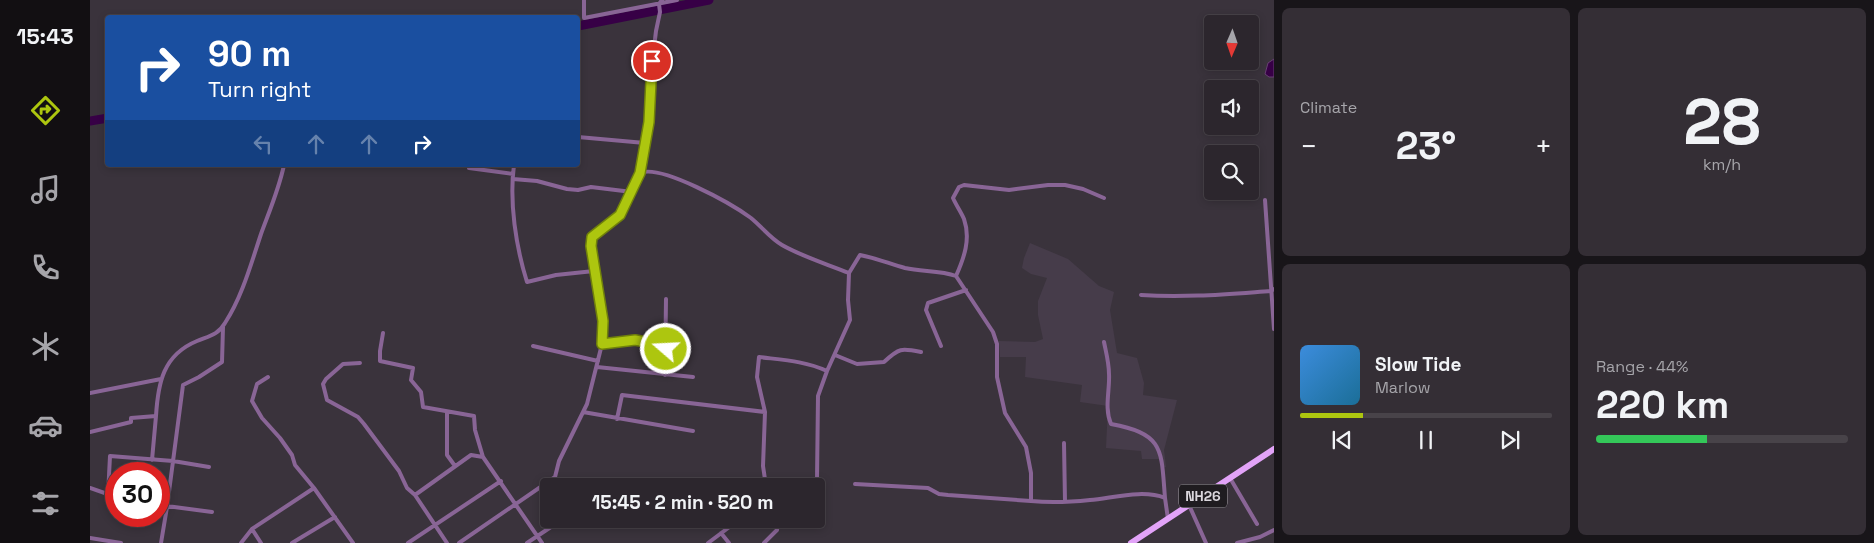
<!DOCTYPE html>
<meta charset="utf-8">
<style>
body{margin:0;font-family:"Space Grotesk",sans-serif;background:#342e35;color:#f1f3f6;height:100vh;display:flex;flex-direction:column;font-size:19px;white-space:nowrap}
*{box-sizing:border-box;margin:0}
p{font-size:16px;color:#a6a5aa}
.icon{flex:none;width:28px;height:28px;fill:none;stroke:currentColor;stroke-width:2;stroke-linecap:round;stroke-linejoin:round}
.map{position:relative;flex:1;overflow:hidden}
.side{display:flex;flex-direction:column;gap:8px;padding:8px;background:#181519;width:600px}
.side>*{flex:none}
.hud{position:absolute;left:15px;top:15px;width:475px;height:152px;border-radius:5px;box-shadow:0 2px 8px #0003,0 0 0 1px #484349;background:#1a4fa0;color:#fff;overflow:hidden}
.needle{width:32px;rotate:182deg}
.controls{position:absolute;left:1114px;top:15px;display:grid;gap:10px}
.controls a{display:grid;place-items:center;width:55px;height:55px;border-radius:5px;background:#2c262d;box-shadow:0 2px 8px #0003,0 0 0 1px #484349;font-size:25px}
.speed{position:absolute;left:15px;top:462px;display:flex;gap:10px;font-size:25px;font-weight:700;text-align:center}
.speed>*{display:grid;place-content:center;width:65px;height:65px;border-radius:50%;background:#2c262d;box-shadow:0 2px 8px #0003,0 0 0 1px #484349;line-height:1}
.speed .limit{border:8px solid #d22;background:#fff;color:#111}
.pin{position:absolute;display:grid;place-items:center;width:42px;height:42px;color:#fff;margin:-21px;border:2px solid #fff;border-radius:50%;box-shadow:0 1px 5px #0007}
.me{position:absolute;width:55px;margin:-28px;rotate:289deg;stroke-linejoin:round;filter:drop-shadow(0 0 4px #0008)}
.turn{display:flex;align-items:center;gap:18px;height:105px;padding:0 20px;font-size:22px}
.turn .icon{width:65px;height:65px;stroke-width:2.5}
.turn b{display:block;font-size:35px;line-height:42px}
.lanes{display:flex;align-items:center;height:48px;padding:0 20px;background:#0003;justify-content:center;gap:25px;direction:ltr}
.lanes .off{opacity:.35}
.big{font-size:38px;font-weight:700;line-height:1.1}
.side .tile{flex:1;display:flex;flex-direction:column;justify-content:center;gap:8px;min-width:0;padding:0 18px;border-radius:8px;background:#342e35}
.side .dial{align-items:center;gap:0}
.dial b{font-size:65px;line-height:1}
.song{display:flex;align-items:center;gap:15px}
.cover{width:60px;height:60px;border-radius:8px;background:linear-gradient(135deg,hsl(210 70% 55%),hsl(200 70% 35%))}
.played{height:5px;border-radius:2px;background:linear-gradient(90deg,#adc60f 25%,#484349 25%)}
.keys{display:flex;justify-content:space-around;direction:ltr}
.heat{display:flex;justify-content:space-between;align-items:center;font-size:28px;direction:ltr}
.charge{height:8px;border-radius:4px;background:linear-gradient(90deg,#34c759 44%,#484349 0)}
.side .tiles{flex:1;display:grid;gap:8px;grid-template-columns:repeat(2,1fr)}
.trip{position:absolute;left:450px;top:478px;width:285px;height:50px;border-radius:5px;background:#2c262d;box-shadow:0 2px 8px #0003,0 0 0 1px #484349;font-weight:700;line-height:50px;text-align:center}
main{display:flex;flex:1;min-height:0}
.menu{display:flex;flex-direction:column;width:90px;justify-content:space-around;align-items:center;background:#120f12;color:#a6a5aa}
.menu .icon{width:35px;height:35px}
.menu .current{color:#adc60f}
.menu b{font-size:22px;color:#f1f3f6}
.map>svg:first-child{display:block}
</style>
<main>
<nav class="menu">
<b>15:43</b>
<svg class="icon current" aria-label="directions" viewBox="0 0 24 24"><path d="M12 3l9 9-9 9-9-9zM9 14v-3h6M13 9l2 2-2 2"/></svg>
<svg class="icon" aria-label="music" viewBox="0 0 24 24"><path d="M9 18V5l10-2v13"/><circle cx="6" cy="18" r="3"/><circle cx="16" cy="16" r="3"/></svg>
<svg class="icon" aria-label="phone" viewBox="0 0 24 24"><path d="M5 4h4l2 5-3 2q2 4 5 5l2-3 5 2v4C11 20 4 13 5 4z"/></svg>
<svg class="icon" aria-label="climate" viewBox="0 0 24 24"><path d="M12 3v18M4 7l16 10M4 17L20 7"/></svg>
<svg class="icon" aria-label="car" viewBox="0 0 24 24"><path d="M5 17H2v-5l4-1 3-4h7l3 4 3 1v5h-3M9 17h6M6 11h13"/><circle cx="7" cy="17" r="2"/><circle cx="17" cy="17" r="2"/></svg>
<svg class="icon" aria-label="filters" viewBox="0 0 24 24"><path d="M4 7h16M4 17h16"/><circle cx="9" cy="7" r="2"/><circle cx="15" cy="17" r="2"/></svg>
</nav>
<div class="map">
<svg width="1184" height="543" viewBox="0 0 1184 543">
<rect width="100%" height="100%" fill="#3a333c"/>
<path fill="#463c4a" d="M940,243L978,259L1009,286L1024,292L1020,310L1027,353L1047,358L1054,383L1053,395L1087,400L1074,450L1076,467L1072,468L1069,459H1052L1051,451L1016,448L1018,406L990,402L992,385L935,377L936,357H910L909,341L945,342L953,339L948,315V301L957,278L941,274L932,268L934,258Z"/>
<path fill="#370046" stroke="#684073" d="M1184,59V77H1179L1175,74L1178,63Z"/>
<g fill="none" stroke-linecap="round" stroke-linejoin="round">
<path stroke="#370046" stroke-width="9" d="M488,26L619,0
M0,121L18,118"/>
<path stroke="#896596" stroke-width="4" d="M494,0V18L587,0
M488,137L555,143
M424,165C419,202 426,247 437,282L466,275L504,271
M379,168L423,174
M550,173C571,164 642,204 661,218C672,227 680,238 692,245C713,257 737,264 759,273
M423,179L447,181L477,189L488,190L501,187L542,192
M1175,200L1184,329
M866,276C874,258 881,239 874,219C871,212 866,205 863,198L869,187L874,185L919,190L958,185H975L993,189L1014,198
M1051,295C1095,298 1138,294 1181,291L1184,289
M293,333L290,351V361L323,368L321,380L331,392L333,407L384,416L385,430L393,457L452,543
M1014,342C1016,352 1019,363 1019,374C1020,390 1014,408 1021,424C1075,434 1071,450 1075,498
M512,344L545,340L556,342L563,347L598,351
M443,346L508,361
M851,346L836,310L838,303L876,290
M745,355L767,364L794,362C809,348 811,348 831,352
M270,363L253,364L236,379L233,384L237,400L268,417L274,424L309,471L317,488L325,495L357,543
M507,367L603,377
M575,375L576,299
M178,377L167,384L162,401L172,418L190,438L202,455L205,465L224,488L263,543
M0,393L71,379
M357,412V455L365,466
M493,412L603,431
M675,412L667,377L669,357C693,360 715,361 737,371
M527,419L532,395L675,412L673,466L676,486
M0,432L41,422V418L66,416C68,383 73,355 107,341C119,336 128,335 135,323C152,297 161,264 171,234C179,212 189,189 194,165
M974,443L975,502
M62,460L66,416
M1140,478L1167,524
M706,486L727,480L728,396L737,371L760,320L758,300L759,273L770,255C786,258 800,264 815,268C832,272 850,270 866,276L903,332L907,344V377L915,413L936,447L941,473V501L858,495L849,494L838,488L765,484
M0,488L26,497
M18,495L20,456L83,461L119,467
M325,495L381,455L393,457
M941,501C961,503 981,502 1000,500C1023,498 1053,489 1075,498L1078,519
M69,505L122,512
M1099,505L1116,543
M162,529L171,543
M631,533L639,543
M0,538L31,543
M71,543L77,507L93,385L109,377L132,362L133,327
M151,543L162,529L224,488
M202,543L245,517
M318,543L411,481
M369,543L465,477L469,461L497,404L512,344L513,321L500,242L502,237L530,215L550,173L559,122L561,73L566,31L570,12L569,4L572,0
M437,543L473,519
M618,543L650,519
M674,543L687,530L688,519
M1147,543L1170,537L1184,530"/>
<path stroke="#e2a3f8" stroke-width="6" d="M1041,543L1184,449"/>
</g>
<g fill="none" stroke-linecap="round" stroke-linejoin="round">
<g stroke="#70810a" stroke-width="12">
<path id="route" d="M562,61L559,122L550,173L530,215L502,237L501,246L513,321L512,344L545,340L556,342L563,347L576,349"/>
</g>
<use href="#route" stroke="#adc60f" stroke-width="9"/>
</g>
<g text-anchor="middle" stroke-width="4" stroke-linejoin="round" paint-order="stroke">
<rect fill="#1f1c20" stroke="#a39fa4" stroke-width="1" x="1089" y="484.5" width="48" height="23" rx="4"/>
<g font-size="14" font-weight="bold" fill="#dbd7dd">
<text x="1113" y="501">NH26</text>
</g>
</g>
</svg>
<div class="controls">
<a><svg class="needle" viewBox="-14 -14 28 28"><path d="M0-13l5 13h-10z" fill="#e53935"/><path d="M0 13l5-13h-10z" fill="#a6a5aa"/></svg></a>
<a><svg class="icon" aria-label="sound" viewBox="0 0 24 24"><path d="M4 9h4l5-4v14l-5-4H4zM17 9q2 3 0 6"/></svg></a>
<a><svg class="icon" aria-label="search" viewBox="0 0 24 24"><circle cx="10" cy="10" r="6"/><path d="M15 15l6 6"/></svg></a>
</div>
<div class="speed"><div class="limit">30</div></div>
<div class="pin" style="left:562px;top:61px;background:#d93025"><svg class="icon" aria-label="arrive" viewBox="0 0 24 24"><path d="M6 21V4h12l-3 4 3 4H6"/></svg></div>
<svg class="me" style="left:576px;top:349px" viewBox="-20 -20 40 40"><circle r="17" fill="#adc60f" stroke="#fff" stroke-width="3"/><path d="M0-11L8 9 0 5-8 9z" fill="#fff"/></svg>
<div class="trip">15:45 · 2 min · 520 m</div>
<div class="hud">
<div class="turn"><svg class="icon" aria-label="right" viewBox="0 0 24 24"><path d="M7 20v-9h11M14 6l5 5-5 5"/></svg><div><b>90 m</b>Turn right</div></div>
<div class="lanes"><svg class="icon off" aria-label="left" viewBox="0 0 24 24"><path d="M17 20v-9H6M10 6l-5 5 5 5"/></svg><svg class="icon off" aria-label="ahead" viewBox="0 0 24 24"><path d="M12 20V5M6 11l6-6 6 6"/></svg><svg class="icon off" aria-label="ahead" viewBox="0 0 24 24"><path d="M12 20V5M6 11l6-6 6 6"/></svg><svg class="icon" aria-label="right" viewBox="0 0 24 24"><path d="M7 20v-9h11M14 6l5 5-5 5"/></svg></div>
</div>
</div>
<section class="side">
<div class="tiles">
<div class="tile"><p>Climate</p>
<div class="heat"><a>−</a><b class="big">23°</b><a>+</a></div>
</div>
<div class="tile dial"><b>28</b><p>km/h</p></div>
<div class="tile">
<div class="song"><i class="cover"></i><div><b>Slow Tide</b><p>Marlow</p></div></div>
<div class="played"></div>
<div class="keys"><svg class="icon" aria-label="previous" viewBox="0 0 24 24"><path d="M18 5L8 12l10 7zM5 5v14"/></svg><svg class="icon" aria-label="pause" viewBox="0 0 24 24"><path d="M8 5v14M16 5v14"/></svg><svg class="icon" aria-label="next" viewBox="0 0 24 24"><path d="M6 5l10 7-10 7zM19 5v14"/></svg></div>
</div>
<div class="tile"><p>Range · 44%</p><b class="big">220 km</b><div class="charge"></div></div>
</div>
</section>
</main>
